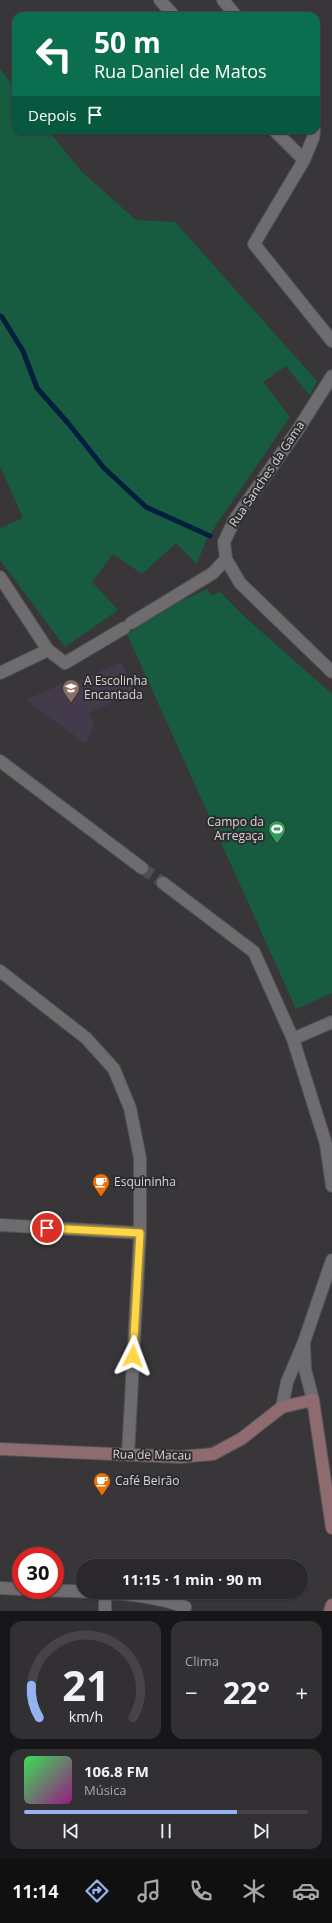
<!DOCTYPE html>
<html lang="pt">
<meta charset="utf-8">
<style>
body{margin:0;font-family:"Open Sans",sans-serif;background:#323033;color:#f1f3f6;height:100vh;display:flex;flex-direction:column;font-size:15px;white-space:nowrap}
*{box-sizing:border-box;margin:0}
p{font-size:13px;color:#a5a6a9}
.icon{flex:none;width:22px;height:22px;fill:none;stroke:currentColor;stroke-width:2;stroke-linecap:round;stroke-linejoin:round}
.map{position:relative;height:1611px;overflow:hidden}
.sheet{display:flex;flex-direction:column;gap:10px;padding:10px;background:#171618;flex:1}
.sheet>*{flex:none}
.banner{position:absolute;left:12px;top:12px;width:308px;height:122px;border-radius:12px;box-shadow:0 1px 3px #0004,0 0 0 1px #464447;background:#0b6e4f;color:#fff;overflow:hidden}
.speed{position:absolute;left:12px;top:1547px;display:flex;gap:8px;font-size:20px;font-weight:700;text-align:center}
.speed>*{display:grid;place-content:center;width:52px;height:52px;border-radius:50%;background:#2a282b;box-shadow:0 1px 3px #0004,0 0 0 1px #464447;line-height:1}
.speed .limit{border:6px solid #d22;background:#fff;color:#111}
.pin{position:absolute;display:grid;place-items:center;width:34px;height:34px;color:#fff;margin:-17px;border:2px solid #fff;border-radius:50%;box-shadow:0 1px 4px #0007}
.me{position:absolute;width:44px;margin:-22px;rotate:3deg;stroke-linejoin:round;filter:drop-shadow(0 0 3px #0008)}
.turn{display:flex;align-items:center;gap:14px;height:84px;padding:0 16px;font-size:18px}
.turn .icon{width:52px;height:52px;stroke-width:2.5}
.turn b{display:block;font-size:28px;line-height:34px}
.then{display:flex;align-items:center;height:38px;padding:0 16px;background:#0003;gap:8px;font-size:15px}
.big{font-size:30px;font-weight:700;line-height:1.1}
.sheet .widget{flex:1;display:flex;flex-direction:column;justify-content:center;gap:6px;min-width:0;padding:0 14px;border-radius:12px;background:#323033}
.sheet .dial{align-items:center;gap:0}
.dial svg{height:104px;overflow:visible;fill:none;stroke:#464447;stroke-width:7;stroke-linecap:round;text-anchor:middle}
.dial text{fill:#f1f3f6;stroke:none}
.song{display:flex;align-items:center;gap:12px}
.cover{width:48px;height:48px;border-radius:6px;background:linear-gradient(135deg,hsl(130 70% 55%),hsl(310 70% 35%))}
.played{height:4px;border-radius:2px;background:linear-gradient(90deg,#95b2f1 75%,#464447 75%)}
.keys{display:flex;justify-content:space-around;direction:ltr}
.heat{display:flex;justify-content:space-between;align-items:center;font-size:22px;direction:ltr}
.sheet .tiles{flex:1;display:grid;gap:10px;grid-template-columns:1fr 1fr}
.widget:last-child{grid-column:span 2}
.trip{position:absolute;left:76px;top:1559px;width:232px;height:40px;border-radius:20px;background:#2a282b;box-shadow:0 1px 3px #0004,0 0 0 1px #464447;font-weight:700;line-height:40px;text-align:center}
.menu{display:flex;height:64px;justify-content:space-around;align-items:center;background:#111011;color:#a5a6a9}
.menu .icon{width:28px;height:28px}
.menu .selected{color:#95b2f1}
.menu b{font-size:18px;color:#f1f3f6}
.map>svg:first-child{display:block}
</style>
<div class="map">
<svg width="332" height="1611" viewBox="0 0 332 1611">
<rect width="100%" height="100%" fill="#383639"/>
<path fill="#433b4b" d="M121,662L135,692L89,713L94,724L86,744L26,700L74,678L77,682Z"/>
<path fill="#175c40" d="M0,69L16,89V130H48L81,171L136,220L175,222L317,381L310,396L286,366L263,382L290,417L206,540L197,564L176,543L142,574L113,554L92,582L118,610L65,647L0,560V528L23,518L0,466Z
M208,589L211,596L220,592L248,620L332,694V993L296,1009L127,634L181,601Z"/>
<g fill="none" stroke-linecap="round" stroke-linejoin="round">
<path stroke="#011e3d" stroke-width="5" d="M0,316L2,317L23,351L37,388L68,423L104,468L146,507L210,536"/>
<path stroke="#504e51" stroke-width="12" stroke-dasharray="12 6" stroke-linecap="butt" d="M142,868L163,883"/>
<g stroke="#535254" stroke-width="14">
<path id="street" d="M160,0L174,16
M223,0L236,16
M274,130L304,160L313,138L314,130
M304,160L254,244L332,341
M332,376L297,431L235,519L224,542L226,559L240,583L332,672
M0,577L48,650
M131,623L213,573L226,559
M0,673L48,650L65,663L124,628
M0,761L142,868
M163,883L254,952L293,1039L326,1144L332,1186
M0,971L86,1038L114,1069L130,1108L140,1158V1233L128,1455
M293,1039L332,1022
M0,1225L140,1233
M304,1344L305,1369L313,1400
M282,1407L287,1382L304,1342L332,1260
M0,1588L21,1589
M32,1590C79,1592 141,1590 185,1607L184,1611
M105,1611V1594"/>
</g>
<g stroke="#535254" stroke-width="14">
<path id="secondary" d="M0,1449L180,1457L213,1454L241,1439L282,1407L313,1400L332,1528
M330,1611L332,1605"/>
</g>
<use href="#street" stroke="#6e6c6f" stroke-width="12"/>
<use href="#secondary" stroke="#8e6b6e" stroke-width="12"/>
</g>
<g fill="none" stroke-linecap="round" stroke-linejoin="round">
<g stroke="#a68a30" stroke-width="10">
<path id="route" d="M47,1228L140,1233L133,1356"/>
</g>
<use href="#route" stroke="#ffd54a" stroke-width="7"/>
</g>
<defs>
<g id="school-pin" transform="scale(0.9)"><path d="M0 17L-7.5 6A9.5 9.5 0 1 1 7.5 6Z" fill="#8d6e63" stroke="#2e2c2f"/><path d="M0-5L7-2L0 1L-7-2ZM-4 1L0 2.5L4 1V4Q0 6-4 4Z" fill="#fff"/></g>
<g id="stadium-pin" transform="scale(0.9)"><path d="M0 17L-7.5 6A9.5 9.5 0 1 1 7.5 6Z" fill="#2e9e5b" stroke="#2e2c2f"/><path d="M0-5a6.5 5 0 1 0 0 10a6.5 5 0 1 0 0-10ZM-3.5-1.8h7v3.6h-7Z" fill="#fff"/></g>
<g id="cafe-pin" transform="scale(0.9)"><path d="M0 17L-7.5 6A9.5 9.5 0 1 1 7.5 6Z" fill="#e8710a" stroke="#2e2c2f"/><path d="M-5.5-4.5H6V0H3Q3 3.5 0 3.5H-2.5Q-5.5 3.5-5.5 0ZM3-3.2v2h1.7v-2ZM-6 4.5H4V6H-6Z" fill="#fff"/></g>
</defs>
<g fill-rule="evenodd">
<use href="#school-pin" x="71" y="688"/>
<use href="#stadium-pin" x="277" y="829"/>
<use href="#cafe-pin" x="101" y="1182"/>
<use href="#cafe-pin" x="102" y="1481"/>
</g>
<g text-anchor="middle" stroke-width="4" stroke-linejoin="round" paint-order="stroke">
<g font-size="12" fill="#d7d6d8" stroke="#2e2c2f">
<text transform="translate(267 474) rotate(-56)" y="4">Rua Sanches da Gama</text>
<text transform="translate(152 1455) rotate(1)" y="4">Rua de Macau</text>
</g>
<g font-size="12" fill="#d7d6d8" stroke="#2e2c2f" text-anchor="start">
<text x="84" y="685">A Escolinha<tspan x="84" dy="14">Encantada</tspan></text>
<text x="264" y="826" text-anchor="end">Campo da<tspan x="264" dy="14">Arregaça</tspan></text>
<text x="114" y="1186">Esquininha</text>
<text x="115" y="1485">Café Beirão</text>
</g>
</g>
</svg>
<div class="speed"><div class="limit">30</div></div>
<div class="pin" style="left:47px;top:1228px;background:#d93025"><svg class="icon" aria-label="arrive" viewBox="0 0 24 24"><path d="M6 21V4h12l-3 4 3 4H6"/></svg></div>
<svg class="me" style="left:133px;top:1356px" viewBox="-20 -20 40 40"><path d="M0-17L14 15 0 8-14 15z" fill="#ffd54a" stroke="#fff" stroke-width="4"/></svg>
<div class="trip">11:15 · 1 min · 90 m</div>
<div class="banner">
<div class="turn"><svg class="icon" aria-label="left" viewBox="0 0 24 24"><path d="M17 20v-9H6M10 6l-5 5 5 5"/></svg><div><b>50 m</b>Rua Daniel de Matos</div></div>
<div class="then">Depois<svg class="icon" aria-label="arrive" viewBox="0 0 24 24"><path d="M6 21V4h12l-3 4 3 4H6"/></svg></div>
</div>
</div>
<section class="sheet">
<div class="tiles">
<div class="widget dial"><svg viewBox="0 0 100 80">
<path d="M14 69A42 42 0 1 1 86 69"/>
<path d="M14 69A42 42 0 0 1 8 44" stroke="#95b2f1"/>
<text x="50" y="56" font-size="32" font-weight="700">21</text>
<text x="50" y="72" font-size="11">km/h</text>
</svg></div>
<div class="widget"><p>Clima</p>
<div class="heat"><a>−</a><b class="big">22°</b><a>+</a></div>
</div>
<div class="widget">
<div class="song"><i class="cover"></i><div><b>106.8 FM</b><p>Música</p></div></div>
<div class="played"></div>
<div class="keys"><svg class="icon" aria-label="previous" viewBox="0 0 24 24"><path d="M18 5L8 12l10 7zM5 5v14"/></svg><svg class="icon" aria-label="pause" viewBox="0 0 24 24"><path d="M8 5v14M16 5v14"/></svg><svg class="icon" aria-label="next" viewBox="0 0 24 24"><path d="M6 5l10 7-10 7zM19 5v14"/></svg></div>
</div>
</div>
</section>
<nav class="menu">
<b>11:14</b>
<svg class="icon selected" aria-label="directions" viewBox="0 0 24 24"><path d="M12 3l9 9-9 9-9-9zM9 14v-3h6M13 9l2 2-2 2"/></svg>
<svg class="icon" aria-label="music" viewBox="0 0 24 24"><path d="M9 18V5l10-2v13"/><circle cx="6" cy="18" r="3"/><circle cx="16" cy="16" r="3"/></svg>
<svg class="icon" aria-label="phone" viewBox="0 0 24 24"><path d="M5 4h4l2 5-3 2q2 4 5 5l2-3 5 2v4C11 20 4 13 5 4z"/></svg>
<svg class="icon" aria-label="climate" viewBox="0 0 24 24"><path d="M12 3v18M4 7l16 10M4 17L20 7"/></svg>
<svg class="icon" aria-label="car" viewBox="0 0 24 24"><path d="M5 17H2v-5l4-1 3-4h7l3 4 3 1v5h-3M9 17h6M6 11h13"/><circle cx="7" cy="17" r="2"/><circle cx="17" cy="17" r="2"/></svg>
</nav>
